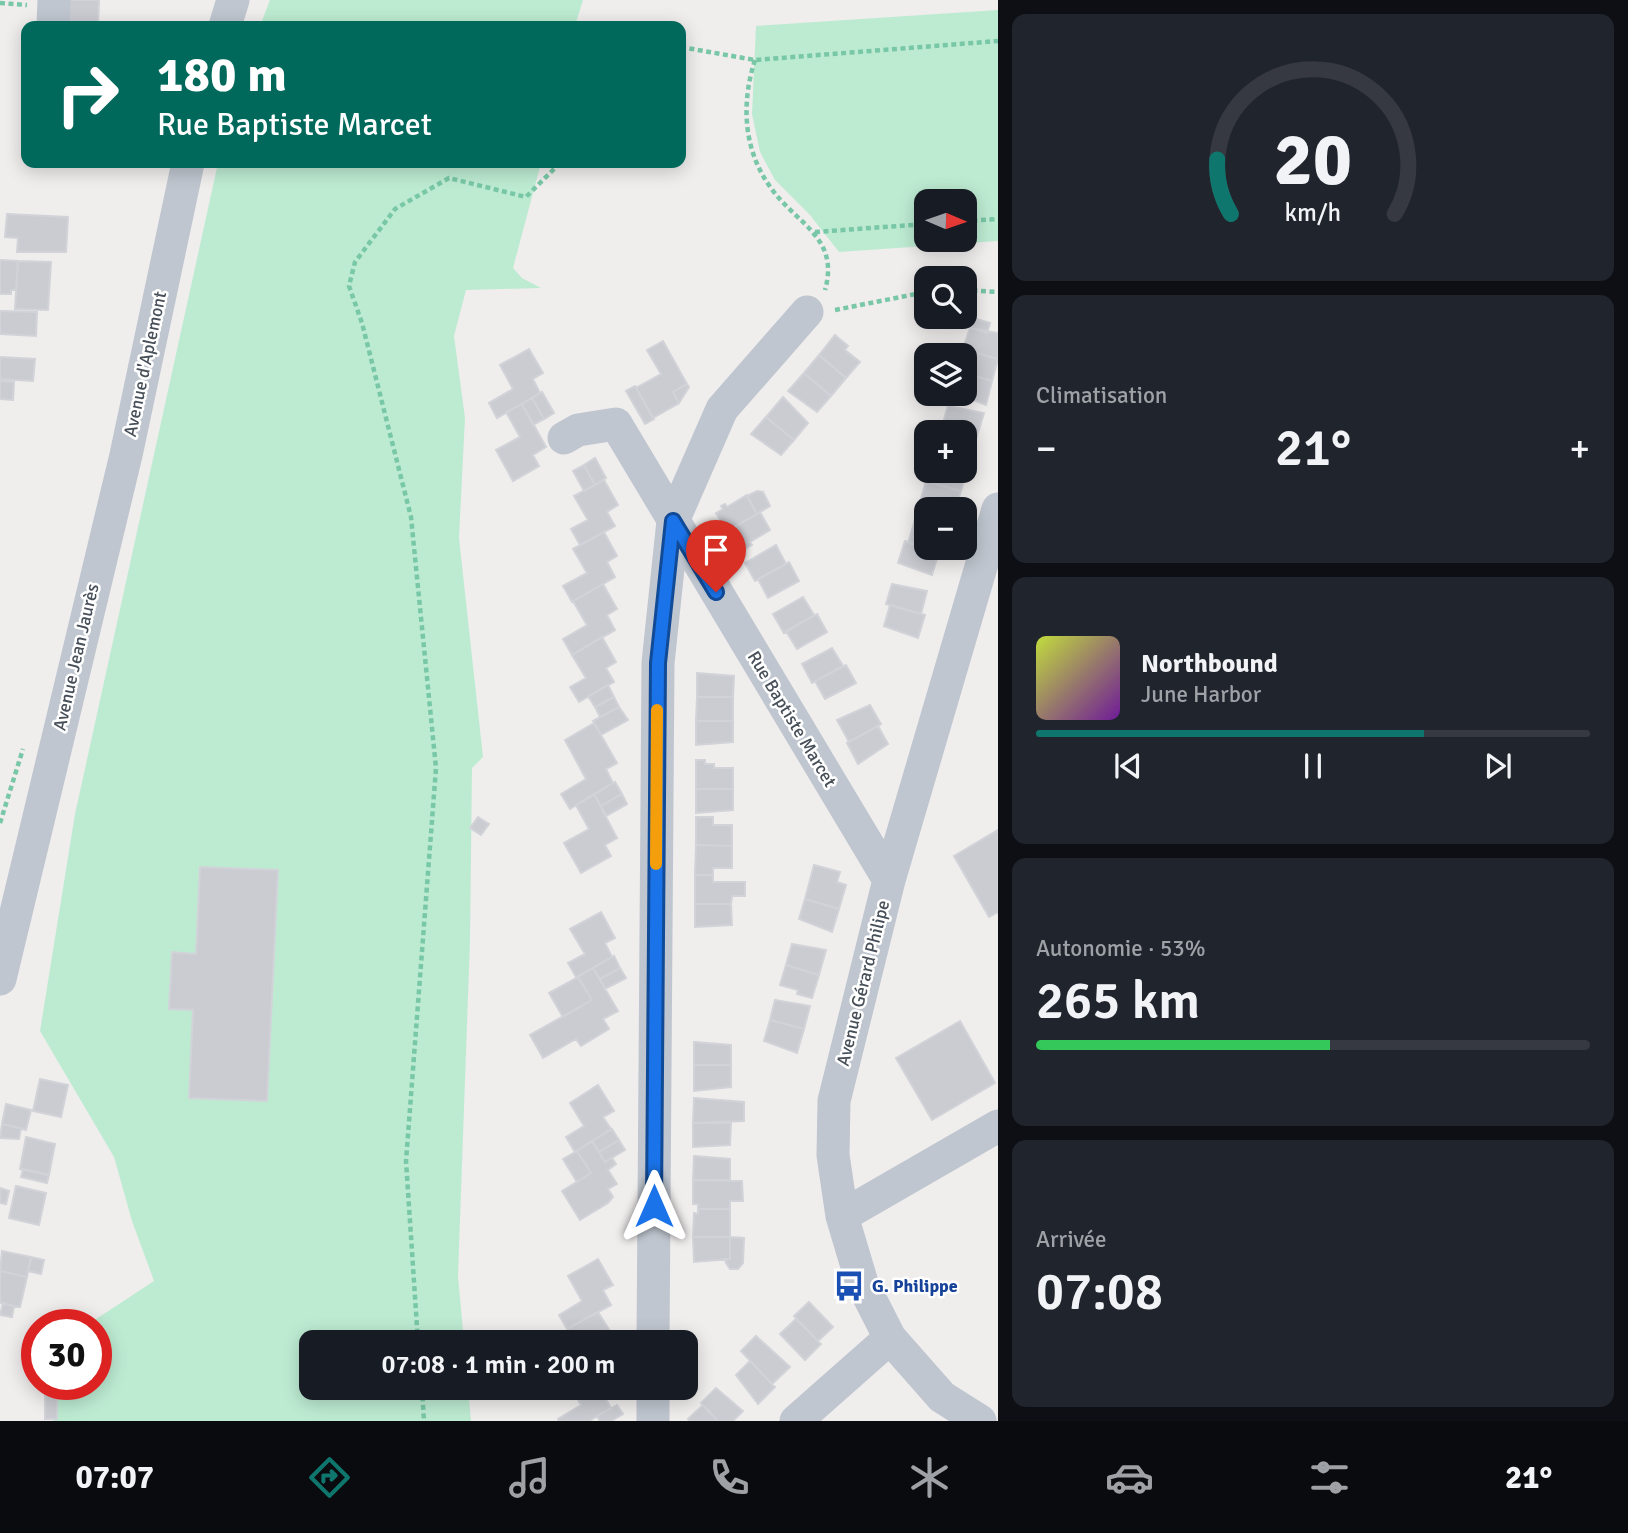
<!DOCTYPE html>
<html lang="fr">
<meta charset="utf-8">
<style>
body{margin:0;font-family:Signika,sans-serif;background:#20242c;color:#f1f3f6;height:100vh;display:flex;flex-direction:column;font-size:26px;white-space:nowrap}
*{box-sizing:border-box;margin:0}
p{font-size:23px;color:#9ea1a6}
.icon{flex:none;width:38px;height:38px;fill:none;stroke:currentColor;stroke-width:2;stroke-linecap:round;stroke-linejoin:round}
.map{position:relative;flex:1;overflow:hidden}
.sheet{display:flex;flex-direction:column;gap:14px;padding:14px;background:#0d0f14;width:630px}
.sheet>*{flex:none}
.guide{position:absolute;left:21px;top:21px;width:665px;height:147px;border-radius:14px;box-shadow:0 4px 18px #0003;background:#00695c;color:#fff;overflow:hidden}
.needle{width:46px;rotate:92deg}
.controls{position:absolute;left:914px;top:189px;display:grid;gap:14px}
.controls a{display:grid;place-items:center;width:63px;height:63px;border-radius:14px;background:#171b24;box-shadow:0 4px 18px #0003;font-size:35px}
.speed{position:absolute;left:21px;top:1309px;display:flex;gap:14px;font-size:35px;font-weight:700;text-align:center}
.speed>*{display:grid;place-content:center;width:91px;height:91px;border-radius:50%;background:#171b24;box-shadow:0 4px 18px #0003;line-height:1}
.speed .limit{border:10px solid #d22;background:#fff;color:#111}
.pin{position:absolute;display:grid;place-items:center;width:60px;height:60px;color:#fff;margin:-72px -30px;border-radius:50% 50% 50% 0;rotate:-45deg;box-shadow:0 0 7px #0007}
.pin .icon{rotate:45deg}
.me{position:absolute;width:77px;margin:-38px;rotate:0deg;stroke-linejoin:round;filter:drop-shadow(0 0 5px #0008)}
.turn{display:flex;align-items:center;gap:24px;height:147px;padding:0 21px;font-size:32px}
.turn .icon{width:91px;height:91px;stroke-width:2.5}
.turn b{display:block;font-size:49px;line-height:60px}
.big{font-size:52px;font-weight:600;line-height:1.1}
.sheet .card{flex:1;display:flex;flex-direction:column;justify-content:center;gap:10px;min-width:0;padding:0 24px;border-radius:14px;background:#20242c}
.sheet .dial{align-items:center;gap:0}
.dial svg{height:182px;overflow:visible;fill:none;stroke:#363941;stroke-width:7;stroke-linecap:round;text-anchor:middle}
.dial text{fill:#f1f3f6;stroke:none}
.song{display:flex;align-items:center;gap:21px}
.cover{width:84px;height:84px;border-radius:10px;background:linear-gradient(135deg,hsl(70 70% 55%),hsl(280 70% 35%))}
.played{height:7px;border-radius:4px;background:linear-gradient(90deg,#0f766e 70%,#363941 70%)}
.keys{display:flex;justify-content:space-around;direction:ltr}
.heat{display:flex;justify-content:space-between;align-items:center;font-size:38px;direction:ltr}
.charge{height:10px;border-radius:5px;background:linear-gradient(90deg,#34c759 53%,#363941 0)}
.trip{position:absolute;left:299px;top:1330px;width:399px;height:70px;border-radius:14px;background:#171b24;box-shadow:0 4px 18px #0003;font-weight:600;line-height:70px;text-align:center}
.dock{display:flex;height:112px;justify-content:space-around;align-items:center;background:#090b0e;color:#9ea1a6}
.dock .icon{width:49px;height:49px}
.dock .current{color:#0f766e}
.dock b{font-size:32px;color:#f1f3f6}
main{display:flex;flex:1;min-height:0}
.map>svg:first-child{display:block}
</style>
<main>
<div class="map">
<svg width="998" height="1421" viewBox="0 0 998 1421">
<rect width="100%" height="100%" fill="#f0eded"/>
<path fill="#bdebd2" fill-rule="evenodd" d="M270,0H583L575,26H260Z
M998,10V241L839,252L810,215L775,180L760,152L752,114L756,26ZM964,201V240H926V201Z
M218,163H541L513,268L522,278L541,288L466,290L454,336L465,418L459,538L483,757L472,768L470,941L458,1276L464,1342H312V1388H468L471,1421H53L45,1401L54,1384H96V1325H87L154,1281L132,1221L114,1157L40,1031L75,814Z"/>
<path fill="#caccd2" stroke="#d1d3d8" stroke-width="2" d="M66,0H99L98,26H65Z
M7,214L68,217L66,252H17L18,238L5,237Z
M0,260L18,261L16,290H11V294H0Z
M18,261L51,262L48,310L15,309Z
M0,311L37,312L36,336L0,334Z
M973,318L990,323L987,333L970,328Z
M970,328L998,333V359L963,349Z
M835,335L848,346L845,350L860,362L846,378L819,355Z
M663,341L687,384L673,392L679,403L653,418L636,388L661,374L647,350Z
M529,349L543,373L533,379L540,393L497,418L489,403L513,389L500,365Z
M963,349L998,359L992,381L964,373Z
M819,355L846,378L831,396L804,373Z
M0,357L35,359L33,381L0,379Z
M804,373L831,396L817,412L788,391Z
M964,373L992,381L986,405L958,394H964Z
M0,381L14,382L13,400L0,399Z
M687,384L689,387L679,403L673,392Z
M635,386L654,419L645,424L626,391Z
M542,392L554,413L544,419L532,398Z
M783,397L808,423L794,440L766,417Z
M532,398L544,419L533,425L522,404Z
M522,404L546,447L533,455L539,466L513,481L496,450L520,437L506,412Z
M948,406L984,413L977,436L942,426Z
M766,417L794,440L781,455L751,434Z
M964,433L977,436L968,464L964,463Z
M595,458L606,478L595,485L584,465Z
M964,463L968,464L961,491L926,481L930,471H964Z
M584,465L595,485L584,491L573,471Z
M604,480L618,505L607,512L615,526L580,545L571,529L588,520L574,496Z
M926,481L961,491L955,509H926V516L917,513Z
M757,491L763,492L770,506L757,514L747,496Z
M747,495L757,514L727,531L716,513L723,509L721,506L725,504L727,507Z
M760,512L770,530L750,542L752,545L745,549L743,546L740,548L730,530Z
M917,513L926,516V527L914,523Z
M914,523L926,527V548H944L942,553L939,552L908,543Z
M604,532L617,556L607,562L615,577L572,602L563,586L587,573L573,549Z
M905,541L939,552L932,575L898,563Z
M776,545L786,564L755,581L745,563Z
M789,562L799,581L768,598L758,579Z
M603,584L617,609L607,615L615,630L572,655L563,639L587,625L573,601Z
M892,584L927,591L921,614L886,604Z
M803,597L814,615L784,633L773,614Z
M890,605L925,615L918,638L884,626Z
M817,614L827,632L797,649L786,631Z
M602,637L616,662L606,668L614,682L579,702L570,687L586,678L572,655Z
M832,648L843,666L812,683L802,664Z
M846,665L856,683L825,699L815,681Z
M697,673L734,676L733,697H697Z
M608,685L614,697L595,707L588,696Z
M614,697L619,707L600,717L595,707Z
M697,697H733V721H696Z
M870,705L881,724L849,742L837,720Z
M619,707L628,720L601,735L593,721Z
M696,721H733V742L696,745Z
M594,723L617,763L606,769L613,783L570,809L561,794L586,779L565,740Z
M878,726L888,744L858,764L847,743Z
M696,760H705V764H714V768H733V789H696Z
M615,782L622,794L601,806L594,794Z
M696,789H733V810L696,813Z
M594,794L617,838L605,845L611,856L581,873L564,843L589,829L576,805Z
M622,794L627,804L606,816L601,806Z
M478,817L489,824L481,835L470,828Z
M696,817H713V825H732V846L696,845Z
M998,830V912L989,917L954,856Z
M696,845L732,846V868H713V875H695Z
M814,865L840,872L837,882L846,885L839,909L805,899Z
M200,867L278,870L267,1101L189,1098L193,1010L169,1009L172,952L196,954Z
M695,875H713V882H745V896H732L731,904H695Z
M805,899L839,909L832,932L799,919Z
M695,904H731L732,925L695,927Z
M601,912L615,938L605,943L612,957L576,977L568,963L585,954L570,929Z
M792,944L826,950L819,975L786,965Z
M614,956L620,968L600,979L593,968Z
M786,965L819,975L812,998L797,994L798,990L780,985Z
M593,968L618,1011L603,1019L609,1029L581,1046L576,1039L543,1058L530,1035L592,1000L578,977Z
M620,968L626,978L605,989L600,979Z
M578,977L592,1000L563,1017L549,993Z
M775,1000L810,1006L804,1029L770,1020Z
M770,1020L804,1029L797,1053L764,1041Z
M960,1021L995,1083L932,1120L896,1058Z
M694,1042L731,1045V1065H694Z
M694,1065H731V1087L694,1091Z
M40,1079L68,1085L61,1117L33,1111Z
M598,1085L614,1111L603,1117L611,1129L575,1152L566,1137L584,1126L570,1103Z
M694,1098L744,1102V1121L693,1123Z
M6,1104L31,1110L26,1130L2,1124Z
M693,1123H731L730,1145L693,1147Z
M2,1124L21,1128L19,1139L0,1138Z
M612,1129L619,1140L599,1152L592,1141Z
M26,1137L55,1144L49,1175L20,1169Z
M619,1140L625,1150L605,1162L599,1152Z
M592,1141L605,1162L612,1158L616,1164L608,1170L617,1184L608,1189L613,1197L608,1203L580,1220L562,1191L591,1173L577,1151Z
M577,1151L591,1173L577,1182L563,1159Z
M694,1156L730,1159V1180H693Z
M23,1169L49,1175L47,1183L21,1177Z
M693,1180L742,1181L743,1201H730V1209H698V1204H693Z
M16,1186L46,1193L39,1225L9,1218Z
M0,1188L9,1191L6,1204L0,1203Z
M698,1209H730V1237H693L694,1213L698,1214Z
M693,1237H730V1259L694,1262Z
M730,1237L744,1238L743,1263L738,1269H730L726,1263L725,1259H730Z
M2,1251L31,1257L27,1277L0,1271Z
M31,1257L44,1260L41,1274L28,1271Z
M598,1259L613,1285L603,1290L611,1305L567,1329L559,1315L582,1301L568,1276Z
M0,1271L27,1277L20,1307L0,1303Z
M809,1302L833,1327L818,1341L794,1316Z
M3,1303L14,1306L12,1317L0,1315Z
M598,1312L613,1336L602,1342H574L567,1329Z
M796,1319L821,1344L805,1360L780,1334Z
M756,1336L790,1367L772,1384L741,1351Z
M750,1361L775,1387L758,1404L736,1375Z
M571,1388H612L603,1394L611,1408L589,1421H559L558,1419L581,1405Z
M716,1388L743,1411L733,1421H718L701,1403Z
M45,1395H57V1419H45Z
M617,1405L623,1414L611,1421H600L597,1416Z
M703,1405L718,1421H690L688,1419Z"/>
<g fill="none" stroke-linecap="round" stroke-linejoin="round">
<path stroke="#78c7a6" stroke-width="4.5" stroke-dasharray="5 3.5" stroke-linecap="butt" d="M0,3L27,5
M681,47L755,60L998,41
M755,60C741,103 743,150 771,188C796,224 840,237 825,290
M964,221L998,219
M815,232L926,224
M964,290L998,292
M835,310L926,292
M0,823L23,749
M418,1342L406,1161L436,768L411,517L362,323L349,286L355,262L395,209L449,178L526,197L560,163
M422,1388L424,1421"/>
<path stroke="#bfc6cf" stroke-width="33" d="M53,26L54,0
M225,26L233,0
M564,438L578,430L616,424L889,880
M0,979L126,455L188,163
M842,1216L998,1126
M653,1342L658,663L673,521L722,409L807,312
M653,1421V1388
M796,1421L890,1338
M980,1421L942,1397L890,1338L862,1283L842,1216L833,1155L834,1101L889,880L998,509"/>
</g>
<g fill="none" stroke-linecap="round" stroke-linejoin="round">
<g stroke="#114b97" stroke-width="18">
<path id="route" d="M654,1206L658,663L673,521L716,592"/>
</g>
<use href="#route" stroke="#1a73e8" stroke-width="12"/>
<path stroke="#f59e0b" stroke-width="12" d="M656,864L657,710"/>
</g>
<defs>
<g id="bus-bare" transform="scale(2.415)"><path d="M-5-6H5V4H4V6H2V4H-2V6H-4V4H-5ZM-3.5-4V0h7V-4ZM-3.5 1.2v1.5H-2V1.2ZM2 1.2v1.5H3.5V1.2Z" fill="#1a4fb4" stroke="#fff" stroke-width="2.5" paint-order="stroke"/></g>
</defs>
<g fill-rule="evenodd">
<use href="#bus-bare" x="849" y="1286"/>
</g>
<g text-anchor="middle" stroke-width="5" stroke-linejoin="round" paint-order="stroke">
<g font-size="18" fill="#474f59" stroke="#fff">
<text transform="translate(145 364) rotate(-78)" y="6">Avenue d'Aplemont</text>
<text transform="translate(76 657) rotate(-77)" y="6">Avenue Jean Jaurès</text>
<text transform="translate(792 719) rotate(59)" y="6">Rue Baptiste Marcet</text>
<text transform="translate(863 983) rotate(-76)" y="6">Avenue Gérard Philipe</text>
</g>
<g font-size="18" font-weight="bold" fill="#164399" stroke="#fff" text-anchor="start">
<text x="872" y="1292">G. Philippe</text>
</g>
</g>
</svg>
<div class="controls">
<a><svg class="needle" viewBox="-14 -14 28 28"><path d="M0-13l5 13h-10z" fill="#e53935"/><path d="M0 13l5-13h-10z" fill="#9ea1a6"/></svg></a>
<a><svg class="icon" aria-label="search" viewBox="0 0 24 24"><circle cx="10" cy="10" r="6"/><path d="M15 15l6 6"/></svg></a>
<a><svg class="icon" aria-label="layers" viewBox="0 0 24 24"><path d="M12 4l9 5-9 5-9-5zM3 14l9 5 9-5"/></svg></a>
<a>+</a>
<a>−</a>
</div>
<div class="speed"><div class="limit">30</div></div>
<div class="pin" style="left:716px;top:592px;background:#d93025"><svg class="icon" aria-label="arrive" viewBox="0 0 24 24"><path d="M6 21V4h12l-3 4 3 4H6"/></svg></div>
<svg class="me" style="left:654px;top:1206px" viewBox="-20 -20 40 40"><path d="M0-17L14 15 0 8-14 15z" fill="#1a73e8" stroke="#fff" stroke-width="4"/></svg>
<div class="trip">07:08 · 1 min · 200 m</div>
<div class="guide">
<div class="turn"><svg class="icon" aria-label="right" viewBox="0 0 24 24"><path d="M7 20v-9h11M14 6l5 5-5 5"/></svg><div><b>180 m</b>Rue Baptiste Marcet</div></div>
</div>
</div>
<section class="sheet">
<div class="card dial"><svg viewBox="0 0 100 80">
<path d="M14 69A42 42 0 1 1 86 69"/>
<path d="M14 69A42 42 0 0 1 8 45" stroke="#0f766e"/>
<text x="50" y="56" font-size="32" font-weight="700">20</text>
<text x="50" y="72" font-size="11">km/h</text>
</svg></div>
<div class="card"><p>Climatisation</p>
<div class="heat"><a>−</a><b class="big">21°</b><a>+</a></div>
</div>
<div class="card">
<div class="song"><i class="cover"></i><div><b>Northbound</b><p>June Harbor</p></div></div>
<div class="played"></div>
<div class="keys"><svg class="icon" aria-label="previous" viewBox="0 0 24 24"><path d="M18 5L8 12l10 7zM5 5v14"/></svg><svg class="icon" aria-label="pause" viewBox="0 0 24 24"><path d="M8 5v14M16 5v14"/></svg><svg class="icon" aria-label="next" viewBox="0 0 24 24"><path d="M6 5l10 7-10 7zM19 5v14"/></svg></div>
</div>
<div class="card"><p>Autonomie · 53%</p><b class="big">265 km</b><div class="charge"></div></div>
<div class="card"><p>Arrivée</p><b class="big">07:08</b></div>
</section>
</main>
<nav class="dock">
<b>07:07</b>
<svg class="icon current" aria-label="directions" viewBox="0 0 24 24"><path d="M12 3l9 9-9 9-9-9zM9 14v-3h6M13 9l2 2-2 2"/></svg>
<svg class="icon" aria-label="music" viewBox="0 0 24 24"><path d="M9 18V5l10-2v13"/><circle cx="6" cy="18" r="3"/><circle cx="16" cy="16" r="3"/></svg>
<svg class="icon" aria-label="phone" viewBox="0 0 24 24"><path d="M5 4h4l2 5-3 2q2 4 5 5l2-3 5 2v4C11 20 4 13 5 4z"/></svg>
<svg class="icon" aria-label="climate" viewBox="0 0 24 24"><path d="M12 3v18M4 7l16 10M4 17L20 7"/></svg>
<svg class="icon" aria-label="car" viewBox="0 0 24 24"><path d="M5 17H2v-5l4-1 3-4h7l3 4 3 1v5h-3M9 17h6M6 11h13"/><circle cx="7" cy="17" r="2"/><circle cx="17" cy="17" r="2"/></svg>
<svg class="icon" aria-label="filters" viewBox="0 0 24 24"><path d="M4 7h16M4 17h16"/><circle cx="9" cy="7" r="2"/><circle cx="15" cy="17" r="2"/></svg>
<b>21°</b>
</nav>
